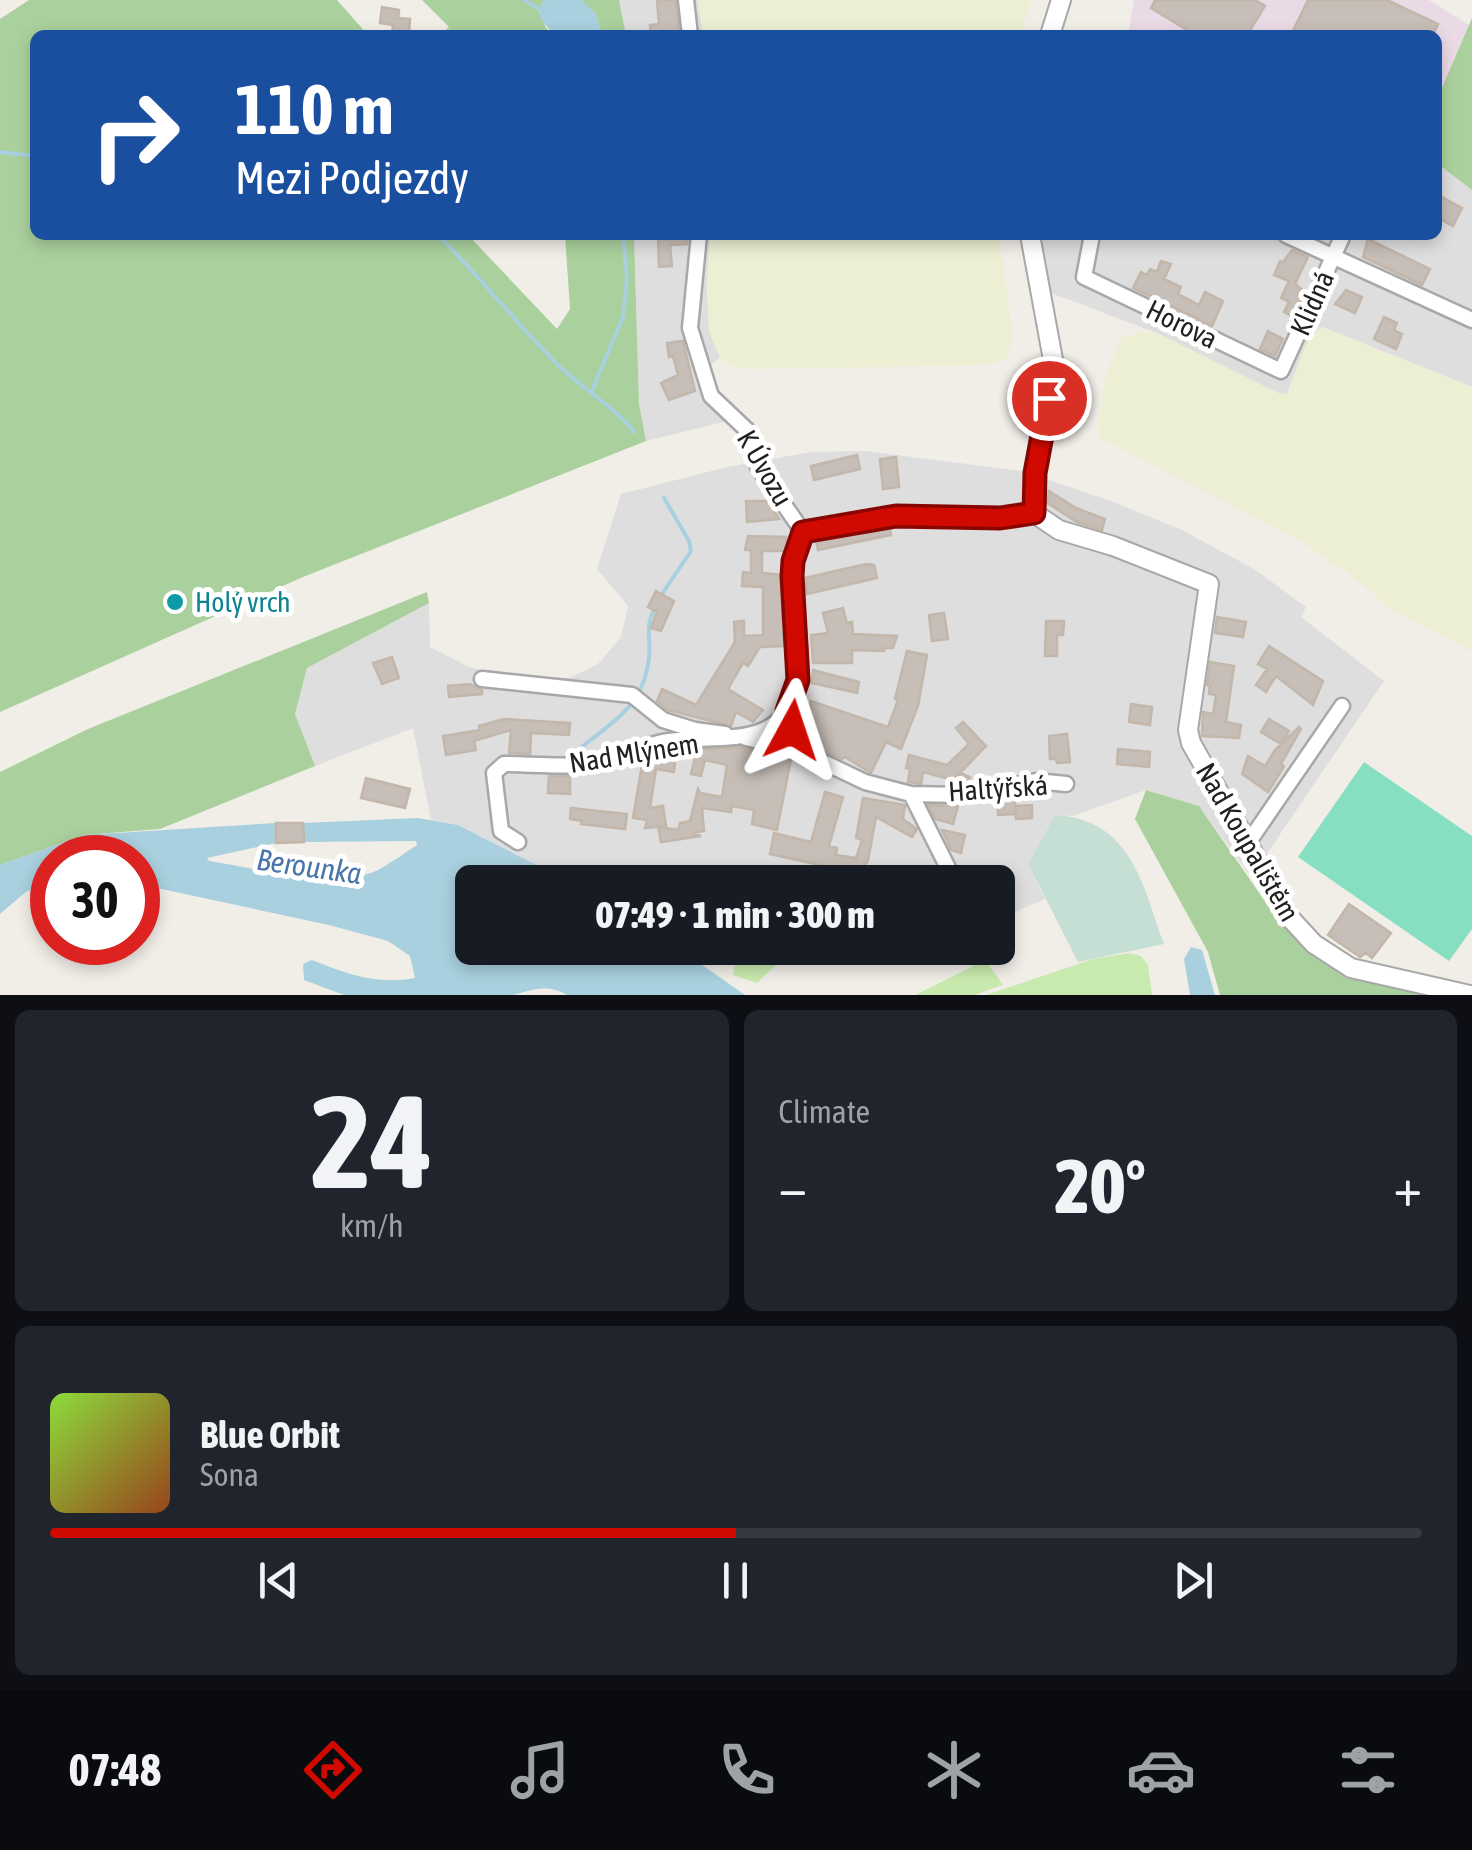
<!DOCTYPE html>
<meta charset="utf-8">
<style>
body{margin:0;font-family:"Asap Condensed",sans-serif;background:#20242c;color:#f1f3f6;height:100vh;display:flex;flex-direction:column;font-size:38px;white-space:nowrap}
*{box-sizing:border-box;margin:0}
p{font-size:32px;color:#9ea1a6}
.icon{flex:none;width:55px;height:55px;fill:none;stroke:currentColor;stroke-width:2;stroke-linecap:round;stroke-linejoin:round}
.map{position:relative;height:995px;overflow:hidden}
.drawer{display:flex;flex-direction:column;gap:15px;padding:15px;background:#0d0f14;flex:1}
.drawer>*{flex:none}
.guide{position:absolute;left:30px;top:30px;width:1412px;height:210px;border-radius:15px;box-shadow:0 5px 15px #0003;background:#1a4fa0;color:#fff;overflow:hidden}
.speed{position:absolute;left:30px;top:835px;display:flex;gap:20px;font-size:50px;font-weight:700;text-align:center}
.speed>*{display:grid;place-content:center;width:130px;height:130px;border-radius:50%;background:#171b24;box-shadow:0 5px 15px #0003;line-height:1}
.speed .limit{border:15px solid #d22;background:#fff;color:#111}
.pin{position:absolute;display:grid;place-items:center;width:85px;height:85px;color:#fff;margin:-42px;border:5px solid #fff;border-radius:50%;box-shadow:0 2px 10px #0007}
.me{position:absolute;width:110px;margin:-55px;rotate:5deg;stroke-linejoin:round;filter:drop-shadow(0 0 8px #0008)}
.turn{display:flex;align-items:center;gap:35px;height:210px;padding:0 40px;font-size:45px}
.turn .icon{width:130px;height:130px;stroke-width:2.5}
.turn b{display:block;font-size:70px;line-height:85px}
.big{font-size:75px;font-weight:800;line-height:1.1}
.drawer .tile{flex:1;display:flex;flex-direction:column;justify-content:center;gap:15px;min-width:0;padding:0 35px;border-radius:15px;background:#20242c}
.drawer .dial{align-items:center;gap:0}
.dial b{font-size:130px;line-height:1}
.song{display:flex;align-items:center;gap:30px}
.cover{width:120px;height:120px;border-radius:15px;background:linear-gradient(135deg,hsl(90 70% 55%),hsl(20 70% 35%))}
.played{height:10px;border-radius:5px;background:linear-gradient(90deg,#d10a01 50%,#363941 50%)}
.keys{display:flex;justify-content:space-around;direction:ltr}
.heat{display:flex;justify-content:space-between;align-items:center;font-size:55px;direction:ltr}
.drawer .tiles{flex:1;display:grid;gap:15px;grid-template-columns:1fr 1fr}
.tile:last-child{grid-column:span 2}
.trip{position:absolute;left:455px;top:865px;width:560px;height:100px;border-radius:15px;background:#171b24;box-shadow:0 5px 15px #0003;font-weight:800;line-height:100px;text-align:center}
.menu{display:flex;height:160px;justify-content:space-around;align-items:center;background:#090b0e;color:#9ea1a6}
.menu .icon{width:70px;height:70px}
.menu .current{color:#d10a01}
.menu b{font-size:45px;color:#f1f3f6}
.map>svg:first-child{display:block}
</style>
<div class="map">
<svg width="1472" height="995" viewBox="0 0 1472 995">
<rect width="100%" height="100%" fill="#f1eee8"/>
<path fill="#dfdede" d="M619,0H698L703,35H626Z
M1438,164L1472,190V387L1322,327L1310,337L1287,394L1278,393L1157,333L1043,290L1030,235H1438Z
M634,235H710L707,287L709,331L720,358L703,370L711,396L736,419L646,441L639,404Z
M865,451L1022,471L1108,500L1180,529L1254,569L1306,607L1301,617L1384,681L1251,877L1199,806L1146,790L1073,816L1055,815L1028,864L1045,899L998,919V882H691L628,868L624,882H570L458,825L431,820L413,728L315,766L295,714L307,668L429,603L430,647L469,667L514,677L569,678L598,664L621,637L628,606L597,569L621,494L727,467L811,452Z"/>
<path fill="#eadae6" d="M1134,0H1429L1469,25L1438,97V35H1128Z"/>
<path fill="#ecefd3" d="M698,0H1031L1020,35H703Z
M710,235H999L1012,331L1008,358L990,364L959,366L743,369L730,365L720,358L709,331L707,287Z
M1322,327L1472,387V652L1388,607L1342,567L1339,569L1300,540L1100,438L1097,432L1106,372L1122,338L1140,332L1157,333L1278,393L1287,394L1305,346Z"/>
<path fill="#c9eaae" d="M737,948H794L757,983L733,975Z
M1130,953L1141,956L1148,965L1152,995H986L1093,959Z
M985,960L1003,985L975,995H915Z"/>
<path fill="#aad09d" d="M29,0H337L368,35H35V235H468L557,329L570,309L565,235H634L639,404L646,441L303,577L0,712V19Z
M422,0H546L539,12L546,28L554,35H440L449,27Z
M580,0H619L626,35H602L595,13Z
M1472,18V190L1438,164V97Z
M427,592L429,603L307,668L295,714L315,766L160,829L84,835L0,865V772L88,729Z
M1146,790L1199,806L1273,913L1314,957L1347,976L1430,995H1220L1208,952L1135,819Z"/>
<path fill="#c5dfd4" d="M1055,815C1132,820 1142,884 1164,944L1078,962L1028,864Z"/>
<path fill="#87dfc1" d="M1364,762L1472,836V929L1449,961L1298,857Z"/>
<path fill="#a9d0de" d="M546,0H581L595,13L602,35H554L539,17L542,3Z
M418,818L458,825L570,882H472V948H678L745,995H567C548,984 533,989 514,995H344L304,980L303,964L312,960C347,974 376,985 415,978L410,956L388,941L329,925L138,884V858H52V884L27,891L0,914V865L84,835L275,823L276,843L207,858L209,861C255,868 333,889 376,871C390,864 404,853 417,845L416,841L304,842L303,823Z
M1191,947L1202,950L1215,995H1190L1184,959Z"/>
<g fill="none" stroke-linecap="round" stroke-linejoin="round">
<path stroke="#a9d0de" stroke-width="4" d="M524,0L541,10
M0,152L35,156
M438,235C480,277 517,324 559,366C579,386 621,412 634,432
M591,393L623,317L627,278L623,235
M660,597L691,551L689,541L664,498
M578,750C613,721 644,707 649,657C651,640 645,626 654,610"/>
</g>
<path fill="#c6beb7" stroke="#c3b6aa" stroke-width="2.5" d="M657,0H676L679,35H651L650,25L659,24Z
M1155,0H1255L1265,6L1247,35H1195L1151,8Z
M1308,0H1387L1438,24L1433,35H1291Z
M382,7L399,10L398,18L410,19L409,35H392L393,25L380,23Z
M1438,195L1462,208L1453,226L1438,218Z
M658,235H688L687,244L670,245L672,266L659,267Z
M1368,239L1430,269L1422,285L1363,257Z
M1292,250L1308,257L1295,284L1305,292L1293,317L1284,312L1289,302L1281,298L1289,281L1274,275L1280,261L1283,262Z
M1161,261L1171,264L1164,279L1181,287L1178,294L1199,305L1205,292L1223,301L1212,326L1133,288L1141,272L1147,275L1150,269L1157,272Z
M1346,290L1362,297L1355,313L1335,304Z
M1384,317L1397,323L1394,330L1402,334L1396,349L1374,339Z
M1268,331L1283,339L1275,356L1260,349Z
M683,341L695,391L669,400L661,383L678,375L673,356L669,357L667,343Z
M857,455L860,469L814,480L811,466Z
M896,457L899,487L883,489L880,459Z
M1049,491L1076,508L1105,519L1102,530L1077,522L1047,503Z
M746,501H768L779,519L747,522Z
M890,528L891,535L818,550L816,540Z
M748,536L786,537V551H762V573L784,575L782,621H785L786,646L760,647L748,666L743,663L728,689L763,710L753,722L736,712L731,726L668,710L657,701L662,689L696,705L735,642L734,622L744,621V636L763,635V587L742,586L743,572L751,573V550H745Z
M866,564L874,565L877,578L807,594L805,578Z
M656,591L674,601L661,631L651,628L657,612L648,607Z
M843,608L847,623L852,622L853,634L897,636L893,648H884V651L852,650V663H813L811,635L828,633L823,613Z
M944,613L948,639L932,641L929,615Z
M1217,617L1246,622L1243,637L1215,633Z
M1046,621H1064L1063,635H1057V656H1045Z
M1269,646L1323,681L1313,705L1276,676L1266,692L1256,685L1267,669L1258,664Z
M907,651L927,655L918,706L901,749L886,742L871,773L845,757L842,759L807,742L812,724L801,721L798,712L807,714L811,701L888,727L898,700L895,699Z
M392,657L399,678L382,684L373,663Z
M1210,662L1234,666L1226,722L1241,725L1239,738L1202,736L1203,712L1213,714L1216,695L1209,694L1210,685H1207Z
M813,670L859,682L857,693L812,683Z
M470,684L482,690V694L449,697L448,686Z
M1131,704L1152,707L1150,725L1129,722Z
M504,719L570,723L569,735L531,733L530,754L509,753L511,730L474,741L476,750L446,755L443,736L480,730L479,726Z
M1269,719L1289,731L1281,744L1261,732Z
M963,722L986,746L960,773L970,777L968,783L955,782L958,774L953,780L923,772L921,784L908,782L910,768H906L909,755L947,765L969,744L956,728Z
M1299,727L1301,729L1281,764L1284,766L1268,792L1242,774L1248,756L1265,766L1275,750Z
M1067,734L1070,762L1057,763L1056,759H1050L1049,736Z
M740,747L791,759L777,830L752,824L754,810L732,806L731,812L702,808L704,831L692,833L701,836L661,842L658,827L678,830L680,823L690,821L698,789L700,793L722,797L727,765L705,760L701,776L691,774L697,750Z
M1118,749L1150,752L1149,767L1117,764Z
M676,751L674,772L656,769L650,808L663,806L666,826L645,828L647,820L633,818L643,759Z
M549,776H570V794L548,793Z
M366,778L410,789L405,808L361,798Z
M825,792L843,797L829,846L837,848L836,855L856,858L862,840L856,838L863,798L905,805L903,819L917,829L912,837L876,817L868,860L860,874L770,854L774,833L811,842Z
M1015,800V806L1032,805V818L1016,819L1015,808V814L998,815V801Z
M928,805L958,806L953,824L935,819Z
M571,808L627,814L625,829L581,824L582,821L570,819Z
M276,823H303L304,842L276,843Z
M942,830L965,835L961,853L951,850Z
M1349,904L1391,933L1372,958L1366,953L1360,957L1328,935Z"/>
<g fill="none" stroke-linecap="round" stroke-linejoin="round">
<g stroke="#a8a8a8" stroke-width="19">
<path id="minor" d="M686,0L690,35
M699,235L690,328L711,396L749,432L758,467L803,532
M1092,235L1084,277L1281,371L1343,235
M1286,235L1472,320
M803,532L896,516L1001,518L1034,513
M482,679L632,695L663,720L695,730L725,734
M787,711L798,750L865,782L911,794L963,795L1036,781L1066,784
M746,738L798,750
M911,794L953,878
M518,842L501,831L494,773L504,764C536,764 572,769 604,761C624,757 642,746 662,742C711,732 784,755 797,684C806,633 782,584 803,532
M1248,843L1342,706"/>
</g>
<g stroke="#a8a8a8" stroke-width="22">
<path id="tertiary" d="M1050,35L1061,0
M1030,235L1054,365L1035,473L1034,513L1059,530L1113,546L1209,584L1188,730L1191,743L1290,918L1314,944L1351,968L1470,995"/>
</g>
<use href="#minor" stroke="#fff" stroke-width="14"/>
<use href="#tertiary" stroke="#fff" stroke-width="18"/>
</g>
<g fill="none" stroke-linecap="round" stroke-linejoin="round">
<g stroke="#880601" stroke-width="25">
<path id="route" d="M792,730L787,711L798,680L792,576L793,561L803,532L896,516L1000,518L1034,513L1035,473L1049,398"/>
</g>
<use href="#route" stroke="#d10a01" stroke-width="18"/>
</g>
<circle fill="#0f9aa8" stroke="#fff" stroke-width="4" cx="175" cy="602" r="10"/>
<g text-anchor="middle" stroke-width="10" stroke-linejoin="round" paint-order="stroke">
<g font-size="28" fill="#212121" stroke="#fff">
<text transform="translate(1312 303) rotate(-66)" y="10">Klidná</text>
<text transform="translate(1182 324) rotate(26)" y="10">Horova</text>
<text transform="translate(765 468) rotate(60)" y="10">K Úvozu</text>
<text transform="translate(634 753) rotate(-9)" y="10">Nad Mlýnem</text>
<text transform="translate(998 788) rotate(-4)" y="10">Haltýřská</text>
<text transform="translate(1248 842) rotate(60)" y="10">Nad Koupalištěm</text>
</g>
<g font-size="28" fill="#0d838f" stroke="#fff" text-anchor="start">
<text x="195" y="612">Holý vrch</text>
</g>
<g font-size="30" font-style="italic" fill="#4975a9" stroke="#fff">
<text transform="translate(309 867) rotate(8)" y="10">Berounka</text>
</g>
</g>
</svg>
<div class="speed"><div class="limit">30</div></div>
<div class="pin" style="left:1049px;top:398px;background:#d93025"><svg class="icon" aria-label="arrive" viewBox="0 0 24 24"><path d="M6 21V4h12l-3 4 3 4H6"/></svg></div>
<svg class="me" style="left:792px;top:730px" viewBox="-20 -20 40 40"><path d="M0-17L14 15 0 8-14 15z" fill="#d10a01" stroke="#fff" stroke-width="4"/></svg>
<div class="trip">07:49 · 1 min · 300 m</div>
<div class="guide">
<div class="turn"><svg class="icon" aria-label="right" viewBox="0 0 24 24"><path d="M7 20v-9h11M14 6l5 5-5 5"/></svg><div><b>110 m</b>Mezi Podjezdy</div></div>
</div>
</div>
<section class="drawer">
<div class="tiles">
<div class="tile dial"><b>24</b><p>km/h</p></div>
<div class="tile"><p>Climate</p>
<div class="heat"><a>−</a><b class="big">20°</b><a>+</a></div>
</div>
<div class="tile">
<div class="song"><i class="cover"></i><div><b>Blue Orbit</b><p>Sona</p></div></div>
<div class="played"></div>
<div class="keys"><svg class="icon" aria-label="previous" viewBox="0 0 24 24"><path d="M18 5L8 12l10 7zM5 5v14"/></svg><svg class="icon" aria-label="pause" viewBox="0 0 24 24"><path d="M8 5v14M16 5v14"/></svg><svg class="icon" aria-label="next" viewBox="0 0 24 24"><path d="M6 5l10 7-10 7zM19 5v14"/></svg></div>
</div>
</div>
</section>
<nav class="menu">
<b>07:48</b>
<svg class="icon current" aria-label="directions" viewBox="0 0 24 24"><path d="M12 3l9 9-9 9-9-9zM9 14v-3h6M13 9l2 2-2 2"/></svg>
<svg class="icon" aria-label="music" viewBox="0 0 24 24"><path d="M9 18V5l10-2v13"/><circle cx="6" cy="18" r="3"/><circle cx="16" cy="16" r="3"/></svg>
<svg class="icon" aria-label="phone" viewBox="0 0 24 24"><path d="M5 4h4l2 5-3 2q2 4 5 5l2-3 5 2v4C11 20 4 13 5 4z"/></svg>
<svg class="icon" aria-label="climate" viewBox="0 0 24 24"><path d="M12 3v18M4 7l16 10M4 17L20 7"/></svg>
<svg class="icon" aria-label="car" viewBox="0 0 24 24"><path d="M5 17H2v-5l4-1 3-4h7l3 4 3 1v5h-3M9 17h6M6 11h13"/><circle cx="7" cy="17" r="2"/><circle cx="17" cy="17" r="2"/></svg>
<svg class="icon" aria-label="filters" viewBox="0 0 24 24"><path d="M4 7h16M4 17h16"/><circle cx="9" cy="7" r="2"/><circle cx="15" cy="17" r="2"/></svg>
</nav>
